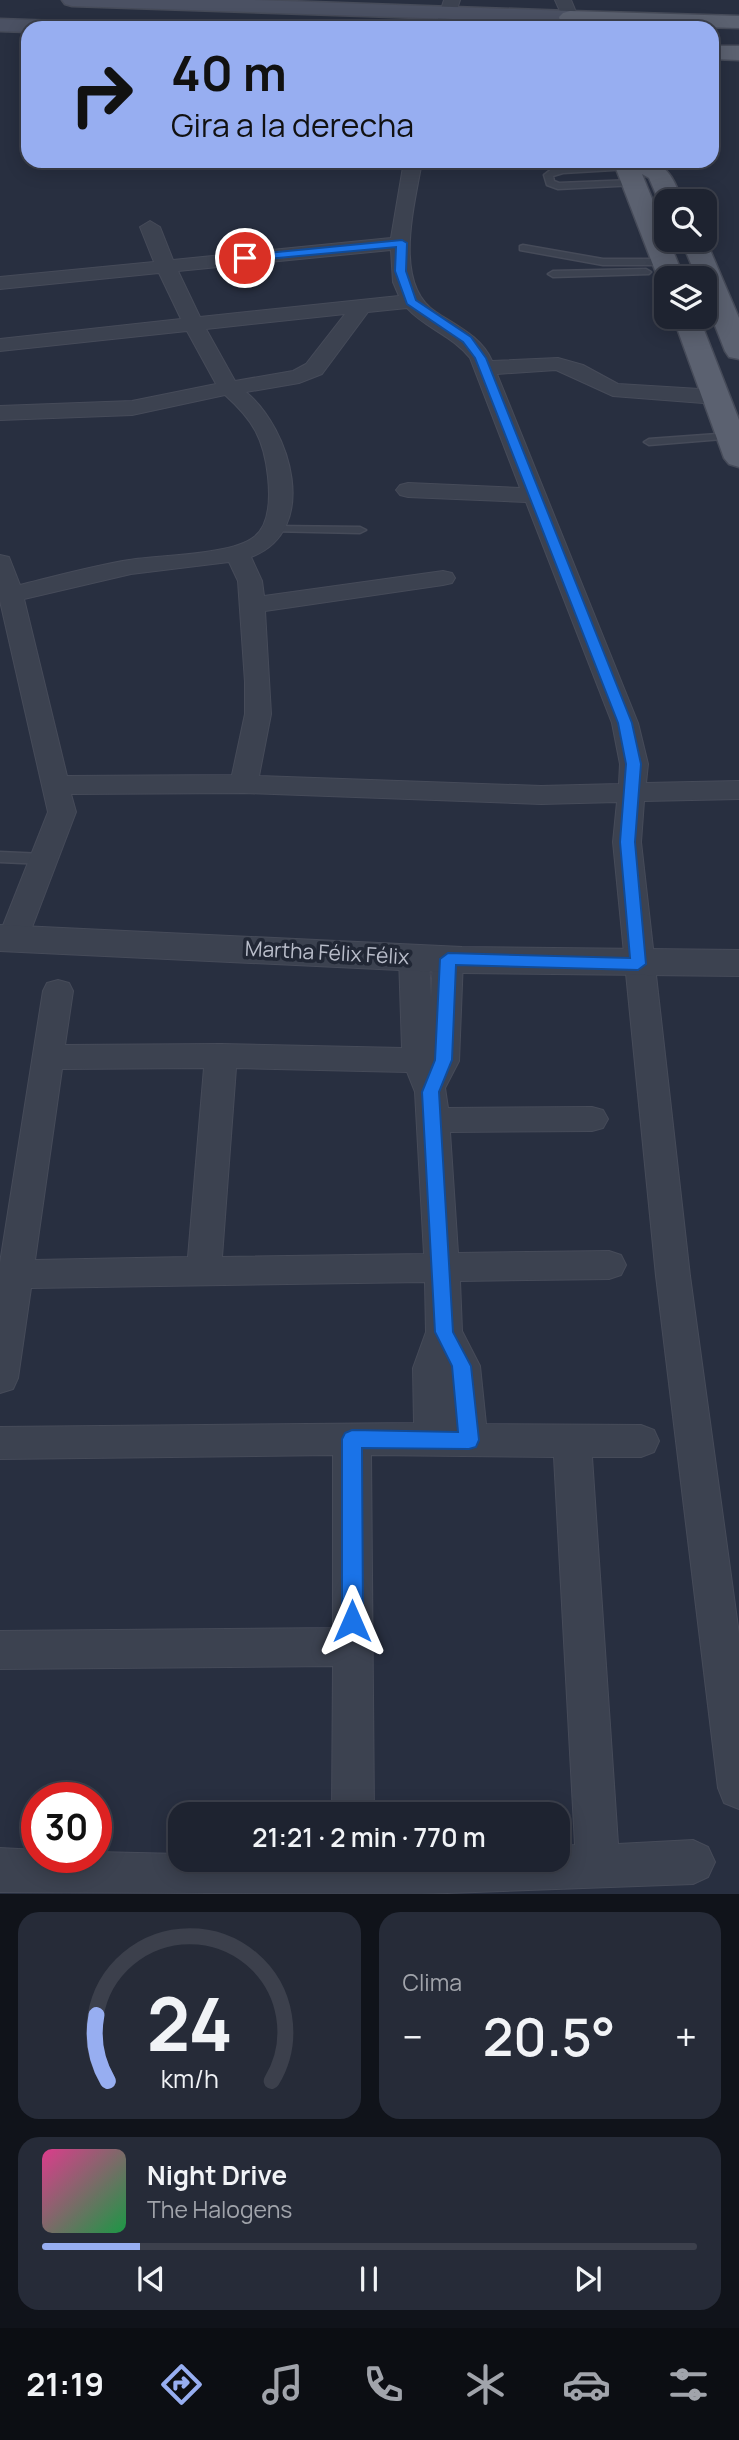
<!DOCTYPE html>
<html lang="es">
<meta charset="utf-8">
<style>
body{margin:0;font-family:Manrope,sans-serif;background:#262b38;color:#f1f3f6;height:100vh;display:flex;flex-direction:column;font-size:26px;white-space:nowrap}
*{box-sizing:border-box;margin:0}
p{font-size:23px;color:#a1a4ab}
.icon{flex:none;width:38px;height:38px;fill:none;stroke:currentColor;stroke-width:2;stroke-linecap:round;stroke-linejoin:round}
.map{position:relative;height:1894px;overflow:hidden}
.details{display:flex;flex-direction:column;gap:18px;padding:18px;background:#10131a;flex:1}
.details>*{flex:none}
.top-card{position:absolute;left:21px;top:21px;width:698px;height:147px;border-radius:21px;box-shadow:0 4px 18px #0003,0 0 0 2px #3c404c;background:#97aef1;color:#111;overflow:hidden}
.fabs{position:absolute;left:654px;top:189px;display:grid;gap:14px}
.fabs a{display:grid;place-items:center;width:63px;height:63px;border-radius:14px;background:#1e2330;box-shadow:0 4px 18px #0003,0 0 0 2px #3c404c;font-size:35px}
.speed{position:absolute;left:21px;top:1782px;display:flex;gap:14px;font-size:35px;font-weight:700;text-align:center}
.speed>*{display:grid;place-content:center;width:91px;height:91px;border-radius:50%;background:#1e2330;box-shadow:0 4px 18px #0003,0 0 0 2px #3c404c;line-height:1}
.speed .limit{border:10px solid #d22;background:#fff;color:#111}
.pin{position:absolute;display:grid;place-items:center;width:60px;height:60px;color:#fff;margin:-30px;border:4px solid #fff;border-radius:50%;box-shadow:0 2px 7px #0007}
.me{position:absolute;width:77px;margin:-38px;rotate:0deg;stroke-linejoin:round;filter:drop-shadow(0 0 5px #0008)}
.turn{display:flex;align-items:center;gap:24px;height:147px;padding:0 35px;font-size:32px}
.turn .icon{width:91px;height:91px;stroke-width:2.5}
.turn b{display:block;font-size:49px;line-height:60px}
.big{font-size:52px;font-weight:600;line-height:1.1}
.details .widget{flex:1;display:flex;flex-direction:column;justify-content:center;gap:10px;min-width:0;padding:0 24px;border-radius:21px;background:#262b38}
.details .dial{align-items:center;gap:0}
.dial svg{height:182px;overflow:visible;fill:none;stroke:#3c404c;stroke-width:7;stroke-linecap:round;text-anchor:middle}
.dial text{fill:#f1f3f6;stroke:none}
.song{display:flex;align-items:center;gap:21px}
.cover{width:84px;height:84px;border-radius:10px;background:linear-gradient(135deg,hsl(330 70% 55%),hsl(140 70% 35%))}
.played{height:7px;border-radius:4px;background:linear-gradient(90deg,#97aef1 15%,#3c404c 15%)}
.keys{display:flex;justify-content:space-around;direction:ltr}
.heat{display:flex;justify-content:space-between;align-items:center;font-size:38px;direction:ltr}
.details .tiles{flex:1;display:grid;gap:18px;grid-template-columns:1fr 1fr}
.widget:last-child{grid-column:span 2}
.trip{position:absolute;left:168px;top:1802px;width:402px;height:70px;border-radius:21px;background:#1e2330;box-shadow:0 4px 18px #0003,0 0 0 2px #3c404c;font-weight:600;line-height:70px;text-align:center}
.tabs{display:flex;height:112px;justify-content:space-around;align-items:center;background:#0c0e13;color:#a1a4ab}
.tabs .icon{width:49px;height:49px}
.tabs .current{color:#97aef1}
.tabs b{font-size:32px;color:#f1f3f6}
.map>svg:first-child{display:block}
</style>
<div class="map">
<svg width="739" height="1894" viewBox="0 0 739 1894">
<rect width="100%" height="100%" fill="#282f40"/>
<g fill="none" stroke-linecap="round" stroke-linejoin="round">
<g stroke="#464b59" stroke-width="3">
<path id="service" d="M627,164L631,167L630,169L563,173L553,176L554,181L559,183L633,180L637,183L636,185L558,189L547,185L544,175L553,168Z
M523,245L603,259H664L669,262L664,265H603L520,250V246Z
M646,269L651,272L649,274L553,277L548,274L553,271Z
M731,433L735,434V438L649,445L644,442L649,439Z
M273,526L360,527L366,530L360,533L269,531L267,529Z
M0,852L44,854L51,859L44,864L0,862Z"/>
</g>
<g stroke="#464b59" stroke-width="2">
<path id="minor" d="M444,0H460L451,28H435Z
M555,0H571L578,17L576,20H564Z
M404,161H422C415,204 392,284 436,312C457,326 482,337 492,361L558,358L583,365L618,384L716,390L724,392L727,397L724,402L716,404L613,396L556,370L497,374L638,723L648,764L646,783L739,781V799L644,801L641,842L690,1276L739,1634V1809L724,1803L718,1788L656,1276L613,842L617,802L541,804L244,793L71,794L76,812L28,938L23,945L13,948L3,945L0,933L48,812L0,601V555L9,557L20,585C56,576 92,566 129,560C160,555 232,555 254,537C270,525 270,496 268,477C264,439 253,420 225,395L132,415L0,420V406L132,401L216,384L187,331L0,351V339L181,319L159,273L0,289V277L154,262L140,227L150,221L160,227L173,260L391,238ZM391,250L393,282L399,296L200,317L178,271ZM407,308C425,328 453,336 470,358L520,488L408,483L400,485L396,490L400,495L408,497L526,502L612,723L620,764L619,784L541,786L259,776L271,714L265,611L443,585L452,583L455,578L452,573L443,571L264,596L262,581L251,557C321,531 291,429 246,392L299,383L322,374L368,312ZM345,314L306,364L293,371L235,381L206,329ZM229,562L238,581L245,682V714L232,775L67,776L24,599L131,574Z
M414,946L425,949L429,957L431,998L433,959L437,951L448,948L459,951L463,959L459,1061L445,1088L448,1108L592,1107L603,1110L608,1119L603,1128L592,1131L450,1132L458,1253L609,1251L621,1255L626,1265L621,1275L609,1279L460,1281L462,1331L480,1366L486,1424L641,1425L654,1430L659,1441L654,1452L641,1457H592L618,1844L693,1840L708,1847L715,1862L708,1877L693,1884L420,1894L0,1892V1848L37,1850V1857H96V1852L180,1854V1860H558V1846L575,1845L554,1457L371,1455L374,1815H332L333,1666L0,1669V1631L333,1628V1455L0,1459V1427L414,1423L413,1368L426,1332L425,1282L31,1288L18,1378L13,1389L0,1393V1263L43,991L47,983L58,980L69,983L73,991L65,1045L221,1044L402,1048L399,957L403,949ZM204,1068L188,1257L35,1260L62,1069ZM236,1068L407,1072L415,1092L424,1254L222,1257Z"/>
</g>
<g stroke="#464b59" stroke-width="2">
<path id="tertiary" d="M0,925L462,947L739,950V976L462,973L0,951Z"/>
</g>
<g stroke="#464b59" stroke-width="3">
<path id="secondary" d="M62,0H255L570,11L577,13L581,17L577,21L570,23L72,6L65,4Z
M0,19L84,22L92,23L95,28H28V32L0,31Z"/>
</g>
<g stroke="#464b59" stroke-width="3">
<path id="primary" d="M570,11L739,16V28L582,24L584,28H562L559,17L563,13Z
M712,46H739V60L712,59Z
M613,161C655,161 667,157 682,201H667V208L661,206L649,178L642,174L684,278H667V285L658,278Z
M705,238L739,318V359L729,357L725,351L705,300V278H697L681,240Z
M673,317H699L739,420V467L729,464L724,458Z"/>
</g>
<use href="#service" fill="#3c4250" fill-rule="evenodd"/>
<use href="#minor" fill="#3c4250" fill-rule="evenodd"/>
<use href="#tertiary" fill="#3c4250" fill-rule="evenodd"/>
<use href="#secondary" fill="#4b5163" fill-rule="evenodd"/>
<use href="#primary" fill="#5b6170" fill-rule="evenodd"/>
</g>
<path fill="#1a73e8" stroke="#114b97" stroke-width="2" d="M402,240L407,243L406,271L416,300L471,337L486,358L632,723L641,764L635,842L646,964L638,970L456,965L452,1060L439,1092L453,1332L471,1366L479,1440L476,1447L469,1449L362,1448L363,1621L360,1628L352,1631L345,1628L342,1621V1439L345,1433L352,1430L458,1432L452,1366L435,1332L422,1092L435,1060L440,959L448,953L630,958L620,842L626,764L618,723L475,358L463,342L407,304L395,271L396,247L245,261L239,258L245,255Z"/>
<g text-anchor="middle" stroke-width="7" stroke-linejoin="round" paint-order="stroke">
<g font-size="21" fill="#b9bdca" stroke="#212735">
<text transform="translate(327 953) rotate(3)" y="7">Martha Félix Félix</text>
</g>
</g>
</svg>
<div class="fabs">
<a><svg class="icon" aria-label="search" viewBox="0 0 24 24"><circle cx="10" cy="10" r="6"/><path d="M15 15l6 6"/></svg></a>
<a><svg class="icon" aria-label="layers" viewBox="0 0 24 24"><path d="M12 4l9 5-9 5-9-5zM3 14l9 5 9-5"/></svg></a>
</div>
<div class="speed"><div class="limit">30</div></div>
<div class="pin" style="left:245px;top:258px;background:#d93025"><svg class="icon" aria-label="arrive" viewBox="0 0 24 24"><path d="M6 21V4h12l-3 4 3 4H6"/></svg></div>
<svg class="me" style="left:352px;top:1621px" viewBox="-20 -20 40 40"><path d="M0-17L14 15 0 8-14 15z" fill="#1a73e8" stroke="#fff" stroke-width="4"/></svg>
<div class="trip">21:21 · 2 min · 770 m</div>
<div class="top-card">
<div class="turn"><svg class="icon" aria-label="right" viewBox="0 0 24 24"><path d="M7 20v-9h11M14 6l5 5-5 5"/></svg><div><b>40 m</b>Gira a la derecha</div></div>
</div>
</div>
<section class="details">
<div class="tiles">
<div class="widget dial"><svg viewBox="0 0 100 80">
<path d="M14 69A42 42 0 1 1 86 69"/>
<path d="M14 69A42 42 0 0 1 9 40" stroke="#97aef1"/>
<text x="50" y="56" font-size="32" font-weight="700">24</text>
<text x="50" y="72" font-size="11">km/h</text>
</svg></div>
<div class="widget"><p>Clima</p>
<div class="heat"><a>−</a><b class="big">20.5°</b><a>+</a></div>
</div>
<div class="widget">
<div class="song"><i class="cover"></i><div><b>Night Drive</b><p>The Halogens</p></div></div>
<div class="played"></div>
<div class="keys"><svg class="icon" aria-label="previous" viewBox="0 0 24 24"><path d="M18 5L8 12l10 7zM5 5v14"/></svg><svg class="icon" aria-label="pause" viewBox="0 0 24 24"><path d="M8 5v14M16 5v14"/></svg><svg class="icon" aria-label="next" viewBox="0 0 24 24"><path d="M6 5l10 7-10 7zM19 5v14"/></svg></div>
</div>
</div>
</section>
<nav class="tabs">
<b>21:19</b>
<svg class="icon current" aria-label="directions" viewBox="0 0 24 24"><path d="M12 3l9 9-9 9-9-9zM9 14v-3h6M13 9l2 2-2 2"/></svg>
<svg class="icon" aria-label="music" viewBox="0 0 24 24"><path d="M9 18V5l10-2v13"/><circle cx="6" cy="18" r="3"/><circle cx="16" cy="16" r="3"/></svg>
<svg class="icon" aria-label="phone" viewBox="0 0 24 24"><path d="M5 4h4l2 5-3 2q2 4 5 5l2-3 5 2v4C11 20 4 13 5 4z"/></svg>
<svg class="icon" aria-label="climate" viewBox="0 0 24 24"><path d="M12 3v18M4 7l16 10M4 17L20 7"/></svg>
<svg class="icon" aria-label="car" viewBox="0 0 24 24"><path d="M5 17H2v-5l4-1 3-4h7l3 4 3 1v5h-3M9 17h6M6 11h13"/><circle cx="7" cy="17" r="2"/><circle cx="17" cy="17" r="2"/></svg>
<svg class="icon" aria-label="filters" viewBox="0 0 24 24"><path d="M4 7h16M4 17h16"/><circle cx="9" cy="7" r="2"/><circle cx="15" cy="17" r="2"/></svg>
</nav>
